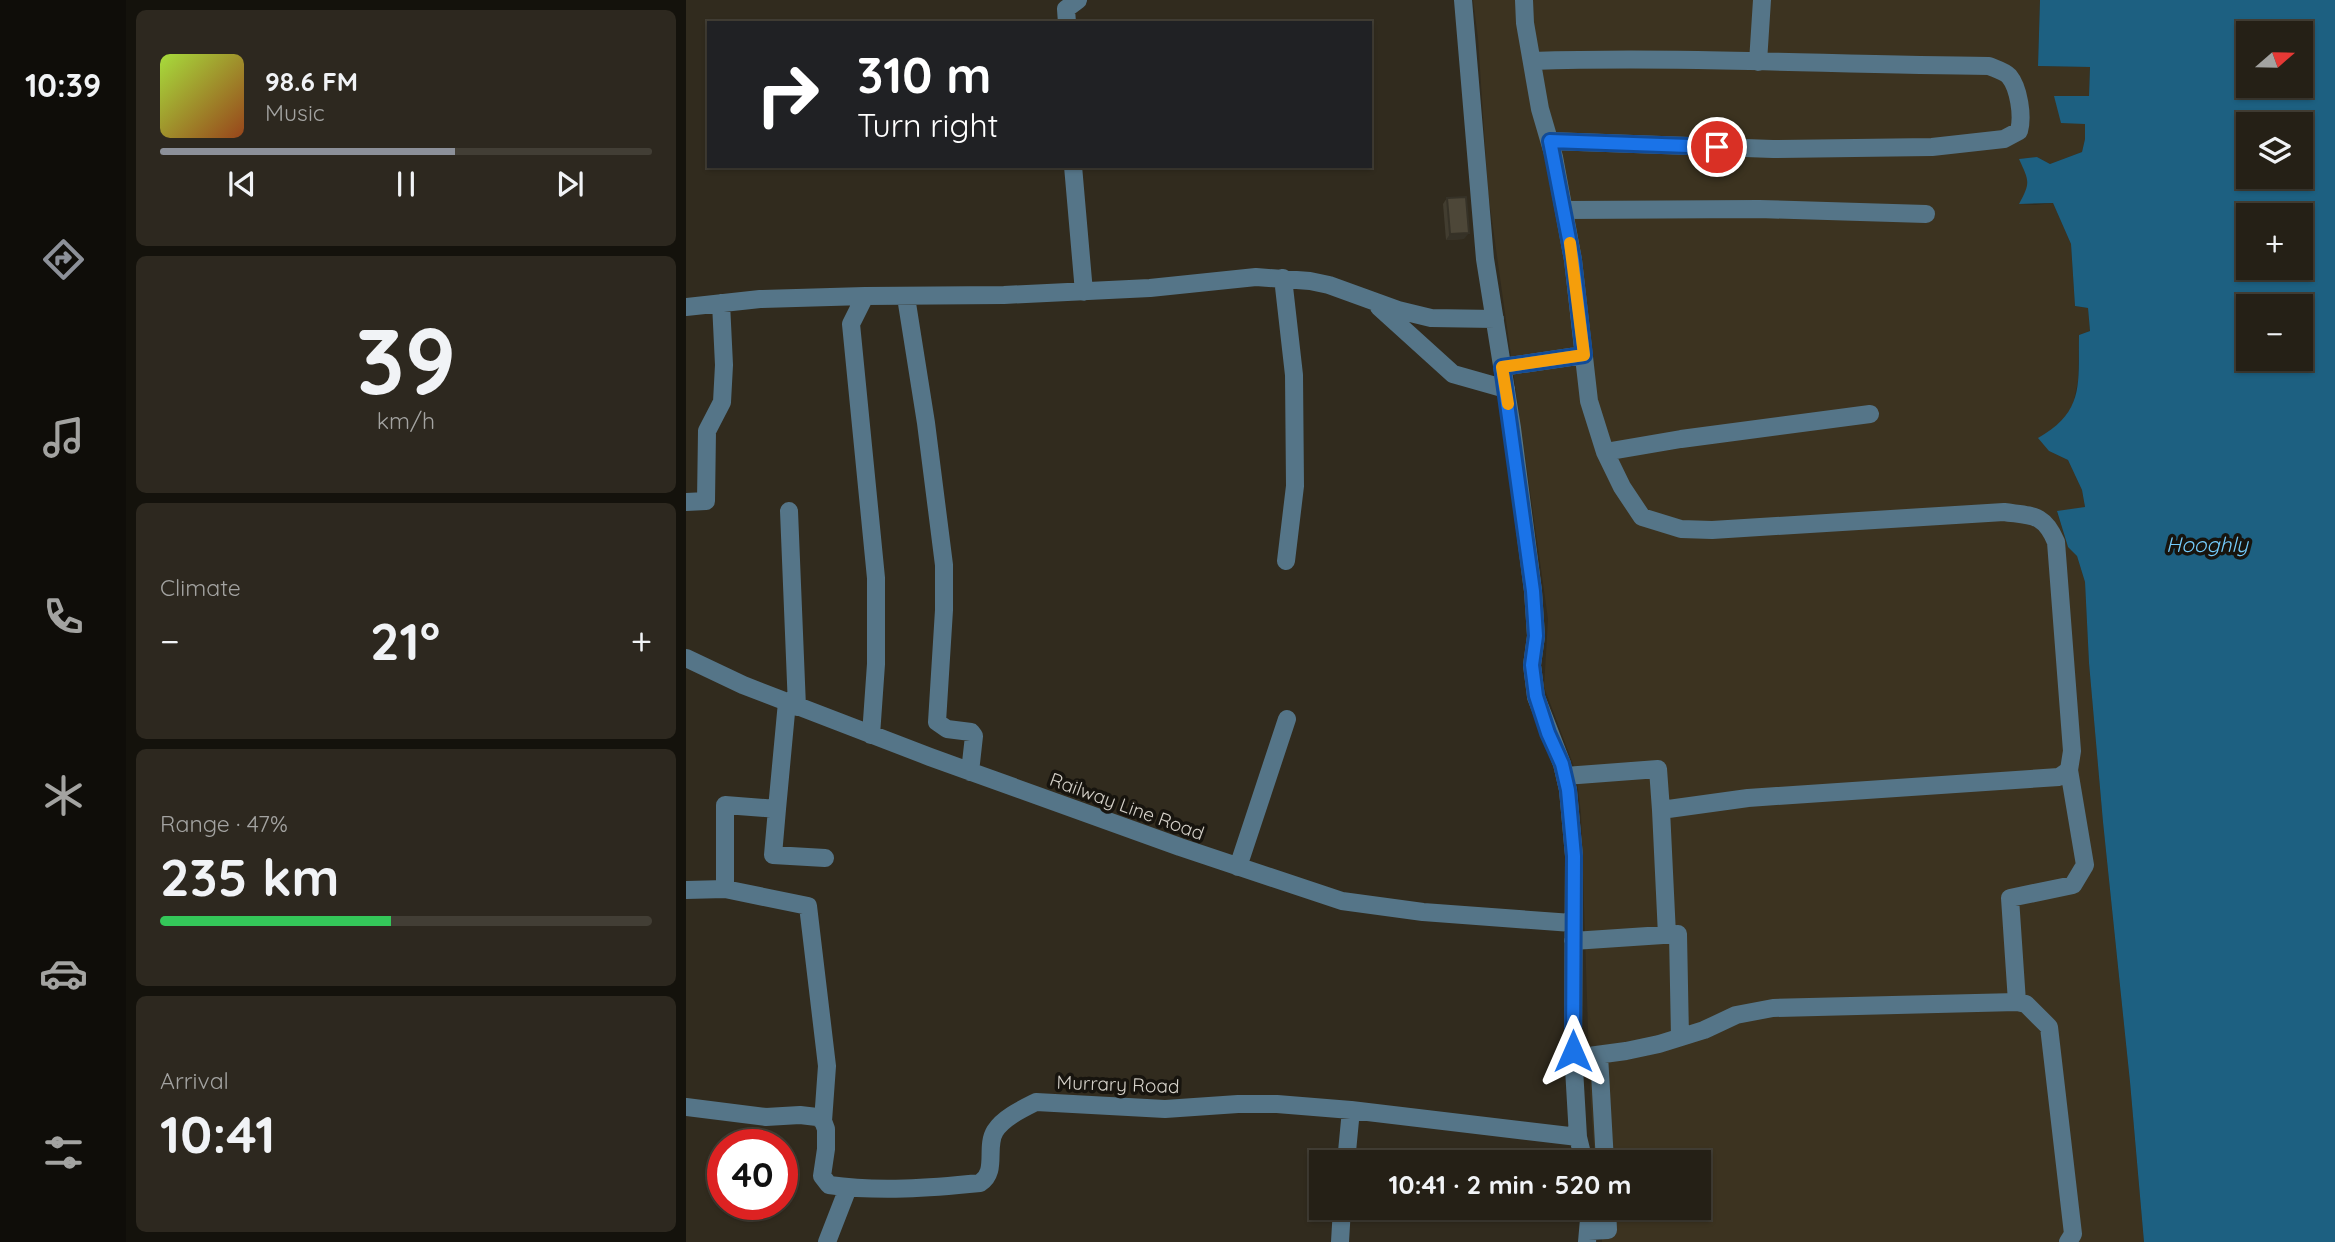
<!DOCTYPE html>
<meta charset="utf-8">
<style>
body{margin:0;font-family:Quicksand,sans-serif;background:#2d281f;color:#f1f3f6;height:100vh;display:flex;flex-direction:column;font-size:26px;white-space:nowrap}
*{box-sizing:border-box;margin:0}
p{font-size:23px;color:#a3a3a1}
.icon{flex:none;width:38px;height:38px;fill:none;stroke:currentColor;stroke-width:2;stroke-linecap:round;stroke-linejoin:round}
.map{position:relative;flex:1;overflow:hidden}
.panel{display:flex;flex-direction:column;gap:10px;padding:10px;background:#14120c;width:560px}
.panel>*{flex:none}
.guide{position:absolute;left:21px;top:21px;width:665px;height:147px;border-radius:0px;box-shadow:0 2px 5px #0004,0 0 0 2px #423e35;background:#202124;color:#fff;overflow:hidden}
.needle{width:46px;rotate:70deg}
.controls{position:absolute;left:1550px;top:21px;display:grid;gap:14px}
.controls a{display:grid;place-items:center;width:77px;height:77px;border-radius:0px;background:#252016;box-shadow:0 2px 5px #0004,0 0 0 2px #423e35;font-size:35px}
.speed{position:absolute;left:21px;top:1129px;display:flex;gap:14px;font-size:35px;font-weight:700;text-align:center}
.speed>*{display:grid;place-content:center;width:91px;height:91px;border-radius:50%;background:#252016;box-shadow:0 2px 5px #0004,0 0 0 2px #423e35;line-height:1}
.speed .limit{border:10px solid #d22;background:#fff;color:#111}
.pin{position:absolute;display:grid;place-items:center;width:60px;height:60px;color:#fff;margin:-30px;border:4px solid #fff;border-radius:50%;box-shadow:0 2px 7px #0007}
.me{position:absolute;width:77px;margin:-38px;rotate:0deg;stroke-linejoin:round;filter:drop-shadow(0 0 5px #0008)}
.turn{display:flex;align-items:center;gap:24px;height:147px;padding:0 35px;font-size:32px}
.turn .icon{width:91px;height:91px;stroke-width:2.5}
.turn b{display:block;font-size:49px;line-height:60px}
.big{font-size:52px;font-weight:800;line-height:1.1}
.panel .tile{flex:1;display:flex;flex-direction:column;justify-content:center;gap:10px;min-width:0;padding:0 24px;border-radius:10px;background:#2d281f}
.panel .dial{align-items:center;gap:0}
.dial b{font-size:91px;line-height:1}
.song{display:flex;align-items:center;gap:21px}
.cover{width:84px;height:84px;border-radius:10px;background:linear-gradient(135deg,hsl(80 70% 55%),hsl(20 70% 35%))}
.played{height:7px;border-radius:4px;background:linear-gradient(90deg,#8c9099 60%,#423e35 60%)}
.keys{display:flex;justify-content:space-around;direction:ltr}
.heat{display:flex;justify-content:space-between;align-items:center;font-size:38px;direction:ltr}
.charge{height:10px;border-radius:5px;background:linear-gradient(90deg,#34c759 47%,#423e35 0)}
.trip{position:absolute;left:623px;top:1150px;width:402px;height:70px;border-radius:0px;background:#252016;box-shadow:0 2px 5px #0004,0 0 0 2px #423e35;font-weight:800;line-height:70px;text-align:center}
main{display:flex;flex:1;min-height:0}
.dock{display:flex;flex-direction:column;width:126px;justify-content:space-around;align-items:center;background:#0f0d09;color:#a3a3a1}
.dock .icon{width:49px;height:49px}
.dock .current{color:#8c9099}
.dock b{font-size:32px;color:#f1f3f6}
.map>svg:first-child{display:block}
</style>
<main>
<nav class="dock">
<b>10:39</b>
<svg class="icon current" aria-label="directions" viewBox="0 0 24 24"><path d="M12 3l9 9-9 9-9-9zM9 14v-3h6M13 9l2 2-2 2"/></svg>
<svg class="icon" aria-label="music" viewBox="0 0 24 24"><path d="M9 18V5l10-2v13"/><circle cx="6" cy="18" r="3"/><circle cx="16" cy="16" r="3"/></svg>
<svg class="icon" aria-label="phone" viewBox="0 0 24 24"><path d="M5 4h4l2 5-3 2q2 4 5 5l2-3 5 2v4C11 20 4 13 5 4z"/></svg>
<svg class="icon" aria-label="climate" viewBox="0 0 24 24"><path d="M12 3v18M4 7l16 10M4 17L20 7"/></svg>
<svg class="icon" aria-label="car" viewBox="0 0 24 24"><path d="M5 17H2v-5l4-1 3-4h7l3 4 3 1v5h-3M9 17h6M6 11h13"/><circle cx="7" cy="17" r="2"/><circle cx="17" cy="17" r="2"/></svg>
<svg class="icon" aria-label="filters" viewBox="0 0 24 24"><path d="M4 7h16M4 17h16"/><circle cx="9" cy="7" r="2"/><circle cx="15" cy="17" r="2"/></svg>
</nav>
<section class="panel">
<div class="tile">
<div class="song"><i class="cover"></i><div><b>98.6 FM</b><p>Music</p></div></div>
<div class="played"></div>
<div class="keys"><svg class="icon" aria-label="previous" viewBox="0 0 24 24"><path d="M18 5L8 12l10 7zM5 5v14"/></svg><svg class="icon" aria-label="pause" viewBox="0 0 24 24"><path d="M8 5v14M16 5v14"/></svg><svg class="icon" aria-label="next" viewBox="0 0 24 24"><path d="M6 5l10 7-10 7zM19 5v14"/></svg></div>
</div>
<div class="tile dial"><b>39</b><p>km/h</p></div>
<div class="tile"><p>Climate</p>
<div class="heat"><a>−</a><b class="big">21°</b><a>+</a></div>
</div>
<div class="tile"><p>Range · 47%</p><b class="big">235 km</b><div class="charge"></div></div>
<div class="tile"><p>Arrival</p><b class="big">10:41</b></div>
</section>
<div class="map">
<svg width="1649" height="1242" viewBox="0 0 1649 1242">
<rect width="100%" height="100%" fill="#312b1e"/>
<path fill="#3c3320" d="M787,0H1354L1352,66L1404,67L1403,96H1369L1399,124V139L1396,152L1364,164L1351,157L1334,159L1343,179V186L1334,204L1349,205L1367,203L1385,244L1389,306L1402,308L1404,331L1393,335L1392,381L1386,410L1368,429L1363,451L1382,460L1396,490L1399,508L1371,512L1382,547L1391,556L1399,582L1403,663L1417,822L1444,1082L1458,1242H916L913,1208H1013V1162H909L904,1090L895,814L890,772L858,687L862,619L802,192L792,38Z"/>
<path fill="#1d6081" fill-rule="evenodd" d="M1354,0H1649V1242H1458L1444,1082L1417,822L1403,663L1399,582L1391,556L1382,547L1371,511L1399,507L1396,490L1382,460L1363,451L1352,438C1399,411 1392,384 1393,335L1404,331L1402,308L1389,306L1385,244L1367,203L1333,204C1345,182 1343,181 1333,159L1351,157L1364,164L1396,152L1399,139V124L1375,123L1368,96H1403L1404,67L1352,66ZM1563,33H1615V86H1563ZM1563,124H1615V177H1563ZM1563,215H1615V268H1563ZM1563,306H1615V359H1563Z"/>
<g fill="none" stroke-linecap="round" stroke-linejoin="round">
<path stroke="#557588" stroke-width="18" d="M777,0L799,259L826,428L847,591L850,636L846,665L850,697L876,764L882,790L888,856L887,1051L892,1137L898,1162
M838,0L839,23L854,109L868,157L887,260L903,401L919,452L936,487L956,517L995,529L1026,530L1318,512C1346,516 1358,513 1370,542L1386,751L1383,770L1373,777L1062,798L975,810L972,769L879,776
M381,23L380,9L392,0
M846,61C998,56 1151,65 1303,66C1310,69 1318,71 1323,76C1333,88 1337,116 1333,131L1318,139L1246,147L1087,149L864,141
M1072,62L1076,0
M387,166L398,292
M878,210L1073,209L1240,214
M597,278L608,375L609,486L600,561
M179,296L165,324L190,578V664L185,735
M220,297L240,423L258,565V610L251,722L261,729L285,732L288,736L284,772
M0,307L74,299L179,296L318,295L464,288L570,277L624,281L643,285L712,310L745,318L809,319
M693,307L767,374L820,389
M816,367L898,355
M919,452L995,439L1184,414
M0,502L20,501L21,431L36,402L38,365L35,303
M103,511L111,707
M0,658L57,685L244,757L494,847L656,901L737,912L886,923
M91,809L87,855L139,858
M975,810L981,935
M552,867L601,719
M39,889V805L91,809L101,702
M0,890L39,889L122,906L141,1066L137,1121
M887,941L992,934L994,1037
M1331,1002L1340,1004L1363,1027L1387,1234L1382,1242
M913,1055L919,1162
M888,1058L940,1051L973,1044L1018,1030L1050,1015L1087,1008L1331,1002L1324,898L1387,885L1399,865L1383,770
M0,1107L80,1117L114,1115L131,1117L137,1121L140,1129V1149L136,1176L143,1185C192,1192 245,1188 294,1183C312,1172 299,1147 309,1131C317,1118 336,1109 350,1102L479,1109L552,1104H591L665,1110L892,1137
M660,1162L665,1110
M902,1231L922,1230L921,1208
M141,1242L162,1188
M654,1242L656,1208
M901,1242L904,1208"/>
</g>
<path fill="#423d30" d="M761,198L778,239L760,240L757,204Z"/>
<path fill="#363227" d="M783,233L778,239L760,240L764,234Z"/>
<path fill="#4d4738" stroke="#363227" stroke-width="2" d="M780,197L783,233L764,234L761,198Z"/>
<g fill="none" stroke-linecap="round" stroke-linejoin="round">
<g stroke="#114b97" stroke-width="18">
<path id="route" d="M887,1051L888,856L882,790L876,764L862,733L850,696L846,665L850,636L847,591L816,367L898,355L887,260L864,141L1031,147"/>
</g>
<use href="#route" stroke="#1a73e8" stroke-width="12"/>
<path stroke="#f59e0b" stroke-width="12" d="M822,404L816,367L898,355L884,243"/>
</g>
<g text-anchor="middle" stroke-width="7" stroke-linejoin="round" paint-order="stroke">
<g font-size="19" fill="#d5d1c9" stroke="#17140e">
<text transform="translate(441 806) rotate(20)" y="7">Railway Line Road</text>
<text transform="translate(432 1084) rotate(2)" y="7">Murrary Road</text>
</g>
<g font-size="21" font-style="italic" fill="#74cbfb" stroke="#17140e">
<text x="1521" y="552">Hooghly</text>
</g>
</g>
</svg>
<div class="controls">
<a><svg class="needle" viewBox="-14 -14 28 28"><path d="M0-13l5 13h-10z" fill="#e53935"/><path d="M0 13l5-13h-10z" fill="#a3a3a1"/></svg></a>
<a><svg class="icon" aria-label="layers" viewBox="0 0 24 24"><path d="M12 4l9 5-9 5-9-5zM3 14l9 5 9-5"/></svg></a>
<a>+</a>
<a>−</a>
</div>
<div class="speed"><div class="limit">40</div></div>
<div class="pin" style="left:1031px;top:147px;background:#d93025"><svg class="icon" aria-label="arrive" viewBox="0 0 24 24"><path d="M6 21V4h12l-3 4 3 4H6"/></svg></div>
<svg class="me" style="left:887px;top:1051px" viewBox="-20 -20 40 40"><path d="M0-17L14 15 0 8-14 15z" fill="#1a73e8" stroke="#fff" stroke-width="4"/></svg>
<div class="trip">10:41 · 2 min · 520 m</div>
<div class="guide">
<div class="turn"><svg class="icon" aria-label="right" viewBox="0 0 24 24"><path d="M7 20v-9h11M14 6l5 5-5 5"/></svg><div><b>310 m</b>Turn right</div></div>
</div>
</div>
</main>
